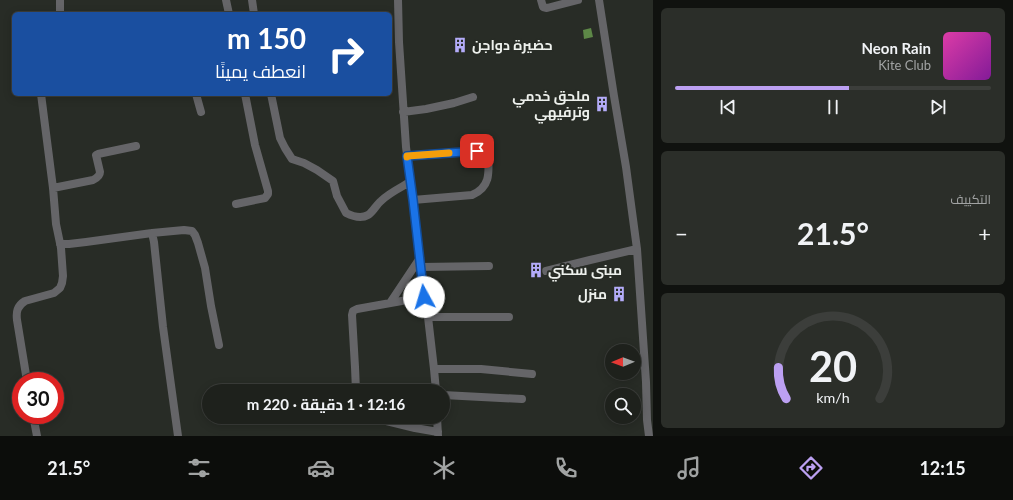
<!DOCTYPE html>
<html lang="ar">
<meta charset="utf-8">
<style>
body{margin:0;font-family:Lato,Cairo,sans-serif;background:#2b2e29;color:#f1f3f6;direction:rtl;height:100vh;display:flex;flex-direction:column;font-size:15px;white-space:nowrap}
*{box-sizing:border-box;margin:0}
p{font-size:13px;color:#a1a3a3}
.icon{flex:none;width:22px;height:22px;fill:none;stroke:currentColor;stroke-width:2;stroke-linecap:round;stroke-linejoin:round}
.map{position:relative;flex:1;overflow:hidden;direction:ltr}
.details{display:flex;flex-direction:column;gap:8px;padding:8px;background:#10120f;width:360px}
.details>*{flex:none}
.hud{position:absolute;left:12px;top:12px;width:380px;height:84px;border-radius:6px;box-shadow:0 2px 10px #0003,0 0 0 1px #3c3e3b;direction:rtl;background:#1a4fa0;color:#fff;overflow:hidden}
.needle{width:26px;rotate:269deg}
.controls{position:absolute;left:605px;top:344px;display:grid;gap:8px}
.controls a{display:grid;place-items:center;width:36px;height:36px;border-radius:50%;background:#1e211c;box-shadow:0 2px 10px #0003,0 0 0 1px #3c3e3b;font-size:20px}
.speed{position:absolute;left:12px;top:372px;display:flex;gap:8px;font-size:20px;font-weight:700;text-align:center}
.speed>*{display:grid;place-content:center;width:52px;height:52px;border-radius:50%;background:#1e211c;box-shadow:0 2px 10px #0003,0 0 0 1px #3c3e3b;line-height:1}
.speed .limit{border:6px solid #d22;background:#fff;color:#111}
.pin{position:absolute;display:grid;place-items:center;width:34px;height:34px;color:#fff;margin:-17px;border-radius:8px;box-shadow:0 2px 6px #0006}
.me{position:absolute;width:44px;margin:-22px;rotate:354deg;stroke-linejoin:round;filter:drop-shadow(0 0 3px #0008)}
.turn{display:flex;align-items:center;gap:14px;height:84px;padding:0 20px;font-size:18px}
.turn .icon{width:52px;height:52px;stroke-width:2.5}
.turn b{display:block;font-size:28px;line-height:34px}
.big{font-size:30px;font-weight:700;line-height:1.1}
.details .card{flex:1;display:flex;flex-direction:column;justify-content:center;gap:6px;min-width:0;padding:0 14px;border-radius:6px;background:#2b2e29}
.details .dial{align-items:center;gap:0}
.dial svg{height:104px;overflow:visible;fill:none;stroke:#3c3e3b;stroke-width:7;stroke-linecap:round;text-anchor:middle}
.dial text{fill:#f1f3f6;stroke:none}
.song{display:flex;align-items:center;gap:12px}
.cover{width:48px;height:48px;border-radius:6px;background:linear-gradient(135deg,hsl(320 70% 55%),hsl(290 70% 35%))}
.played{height:4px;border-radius:2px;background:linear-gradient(90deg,#bca0f2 55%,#3c3e3b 55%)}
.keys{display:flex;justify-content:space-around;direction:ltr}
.heat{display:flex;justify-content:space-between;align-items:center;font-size:22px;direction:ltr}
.trip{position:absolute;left:202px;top:384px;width:248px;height:40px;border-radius:20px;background:#1e211c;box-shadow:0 2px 10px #0003,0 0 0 1px #3c3e3b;font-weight:700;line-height:40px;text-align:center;direction:rtl}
.tab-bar{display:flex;height:64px;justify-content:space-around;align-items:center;background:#0c0d0b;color:#a1a3a3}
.tab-bar .icon{width:28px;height:28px}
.tab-bar .on{color:#bca0f2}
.tab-bar b{font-size:18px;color:#f1f3f6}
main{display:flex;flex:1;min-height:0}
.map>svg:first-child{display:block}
</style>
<main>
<section class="details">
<div class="card">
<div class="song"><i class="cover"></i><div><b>Neon Rain</b><p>Kite Club</p></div></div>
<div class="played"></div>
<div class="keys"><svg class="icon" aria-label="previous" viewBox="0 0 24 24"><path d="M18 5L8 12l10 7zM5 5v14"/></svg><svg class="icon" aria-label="pause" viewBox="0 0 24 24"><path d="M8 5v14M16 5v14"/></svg><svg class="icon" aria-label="next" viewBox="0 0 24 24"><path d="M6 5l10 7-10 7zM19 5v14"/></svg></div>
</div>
<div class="card"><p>التكييف</p>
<div class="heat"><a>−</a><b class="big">21.5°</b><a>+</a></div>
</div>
<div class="card dial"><svg viewBox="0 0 100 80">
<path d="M14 69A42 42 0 1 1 86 69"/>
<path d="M14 69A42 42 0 0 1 8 45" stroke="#bca0f2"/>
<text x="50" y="56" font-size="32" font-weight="700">20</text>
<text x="50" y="72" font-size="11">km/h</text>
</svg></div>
</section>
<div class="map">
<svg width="653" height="436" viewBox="0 0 653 436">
<rect width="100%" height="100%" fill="#282c26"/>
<path fill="#5d8847" d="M591,28L593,37L584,39L583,30Z"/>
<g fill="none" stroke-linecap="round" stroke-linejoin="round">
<path stroke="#656568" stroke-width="8" d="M226,0L229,14
M252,0L254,14
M398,0L399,42L406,147L413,200L424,297L428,317L434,369L436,391
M541,0L543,7L547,8L578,0
M599,0L614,96L626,167L637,249L646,382L647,420L649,436
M60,14V0
M196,94L201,112
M271,94L280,138L285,148L292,159L304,163L317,170L333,181L337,196L346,213C352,216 361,219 368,215C373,212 376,205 381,201C389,193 400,188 410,182
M403,112L426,109L454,103L473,97
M407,156L477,151L486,152L488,154C489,172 491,187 472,195L413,200
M53,188L93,180C97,178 100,176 100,172L96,155L98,154L136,146
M236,204L265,198L268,194V191L255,145L245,94
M152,233L154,242L163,327L178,436
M60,244H69L86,242L152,233L184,230L192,231L195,235L198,243L205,268L211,306L219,345
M421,267L489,266
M546,271L590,260L637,249
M390,303L420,258
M428,317H509
M434,369H481L532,374
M27,381L17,320C16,312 17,306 25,301L54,293L60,288L62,283L63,276L61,248L56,224L53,188L41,94
M356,391L355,367L352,315L353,311L357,309L424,297
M443,395L522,399
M33,415L37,436
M370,417L415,428L438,432
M437,417L438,436"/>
</g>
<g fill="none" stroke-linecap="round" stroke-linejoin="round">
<g stroke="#114b97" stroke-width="10">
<path id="route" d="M424,297L413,200L407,156L477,151"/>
</g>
<use href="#route" stroke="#1a73e8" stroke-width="7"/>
<path stroke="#f59e0b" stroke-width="7" d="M407,157V156L449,153"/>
</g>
<defs>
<g id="building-bare" transform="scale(1.2)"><path d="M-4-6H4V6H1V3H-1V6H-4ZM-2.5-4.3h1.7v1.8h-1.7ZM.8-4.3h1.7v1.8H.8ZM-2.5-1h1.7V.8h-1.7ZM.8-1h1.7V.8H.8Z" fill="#b4acf9" stroke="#282c26" stroke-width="2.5" paint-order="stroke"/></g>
</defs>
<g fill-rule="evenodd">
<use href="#building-bare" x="460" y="45"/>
<use href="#building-bare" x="602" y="104"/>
<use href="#building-bare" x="536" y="270"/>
<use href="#building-bare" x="619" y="294"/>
</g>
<g text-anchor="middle" stroke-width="4" stroke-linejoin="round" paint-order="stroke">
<g font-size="14" font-weight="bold" fill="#eef1ed" stroke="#282c26" text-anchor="start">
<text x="472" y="50">حضيرة دواجن</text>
<text x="590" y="101" text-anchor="end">ملحق خدمي<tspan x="590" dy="16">وترفيهي</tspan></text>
<text x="548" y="275">مبنى سكني</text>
<text x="607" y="299" text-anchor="end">منزل</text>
</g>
</g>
</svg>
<div class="controls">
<a><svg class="needle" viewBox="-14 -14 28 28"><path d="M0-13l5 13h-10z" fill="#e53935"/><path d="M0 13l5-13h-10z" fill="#a1a3a3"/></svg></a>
<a><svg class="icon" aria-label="search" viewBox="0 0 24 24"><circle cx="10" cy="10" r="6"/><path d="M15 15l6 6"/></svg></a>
</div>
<div class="speed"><div class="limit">30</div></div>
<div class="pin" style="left:477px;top:151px;background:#d93025"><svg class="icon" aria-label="arrive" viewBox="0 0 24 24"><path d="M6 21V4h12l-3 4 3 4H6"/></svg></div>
<svg class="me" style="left:424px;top:297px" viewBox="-20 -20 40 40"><circle r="19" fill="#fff"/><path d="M0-13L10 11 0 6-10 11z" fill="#1a73e8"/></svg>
<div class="trip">12:16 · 1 دقيقة · 220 m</div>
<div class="hud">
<div class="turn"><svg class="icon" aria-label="right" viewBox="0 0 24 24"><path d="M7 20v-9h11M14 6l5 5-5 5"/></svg><div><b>150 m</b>انعطف يمينًا</div></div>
</div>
</div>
</main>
<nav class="tab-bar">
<b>12:15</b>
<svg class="icon on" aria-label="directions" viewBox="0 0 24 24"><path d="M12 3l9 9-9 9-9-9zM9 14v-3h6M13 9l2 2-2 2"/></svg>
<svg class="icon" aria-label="music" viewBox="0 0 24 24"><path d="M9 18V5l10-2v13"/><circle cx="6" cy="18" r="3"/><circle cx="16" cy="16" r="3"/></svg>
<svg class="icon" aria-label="phone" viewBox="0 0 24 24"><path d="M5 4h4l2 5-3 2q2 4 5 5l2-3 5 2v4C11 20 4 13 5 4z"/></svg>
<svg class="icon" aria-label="climate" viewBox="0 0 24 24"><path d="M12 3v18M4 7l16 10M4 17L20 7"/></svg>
<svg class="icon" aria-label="car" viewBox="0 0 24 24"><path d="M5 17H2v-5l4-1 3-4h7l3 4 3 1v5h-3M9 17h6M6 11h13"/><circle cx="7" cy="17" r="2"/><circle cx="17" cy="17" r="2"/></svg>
<svg class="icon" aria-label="filters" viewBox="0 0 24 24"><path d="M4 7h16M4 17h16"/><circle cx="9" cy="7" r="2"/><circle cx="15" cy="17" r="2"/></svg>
<b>21.5°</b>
</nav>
